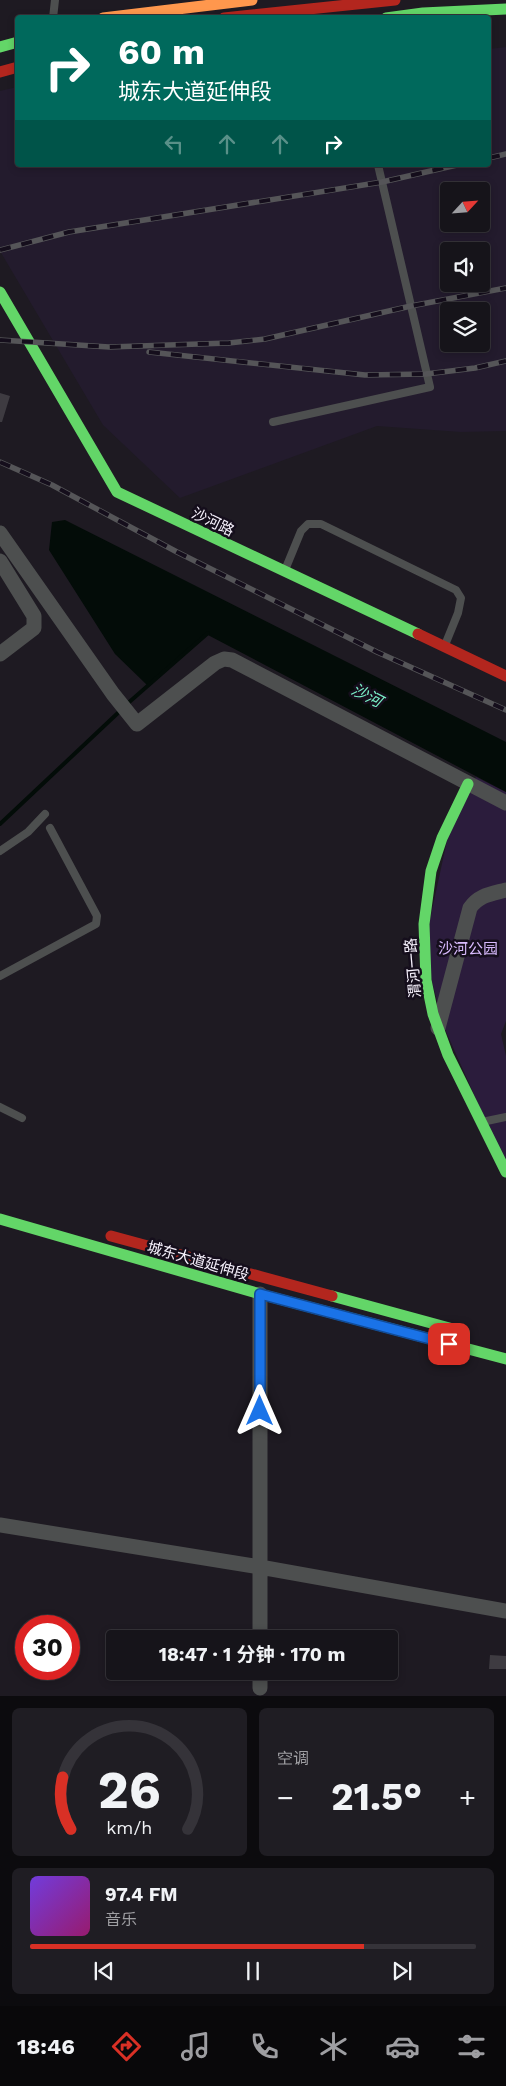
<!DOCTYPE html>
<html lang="zh">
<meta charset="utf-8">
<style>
body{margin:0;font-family:"Work Sans","Noto Sans SC",sans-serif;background:#1f1d23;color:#f1f3f6;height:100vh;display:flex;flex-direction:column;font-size:19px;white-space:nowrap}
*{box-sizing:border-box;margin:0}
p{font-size:16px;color:#9e9ea2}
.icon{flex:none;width:28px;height:28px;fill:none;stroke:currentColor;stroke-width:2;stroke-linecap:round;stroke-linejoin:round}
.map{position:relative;height:1696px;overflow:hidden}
.side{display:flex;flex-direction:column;gap:12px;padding:12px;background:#0c0b0e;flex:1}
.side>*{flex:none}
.top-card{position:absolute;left:15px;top:15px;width:476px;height:152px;border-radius:5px;box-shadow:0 2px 8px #0003,0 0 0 1px #353339;background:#00695c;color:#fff;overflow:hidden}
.needle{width:32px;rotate:64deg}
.buttons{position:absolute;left:440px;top:182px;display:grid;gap:10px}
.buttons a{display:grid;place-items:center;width:50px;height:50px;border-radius:5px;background:#16141a;box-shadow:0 2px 8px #0003,0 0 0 1px #353339;font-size:25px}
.speed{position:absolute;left:15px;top:1615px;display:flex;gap:10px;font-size:25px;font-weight:700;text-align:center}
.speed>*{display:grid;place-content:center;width:65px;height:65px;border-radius:50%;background:#16141a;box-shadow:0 2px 8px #0003,0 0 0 1px #353339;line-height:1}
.speed .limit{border:8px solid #d22;background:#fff;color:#111}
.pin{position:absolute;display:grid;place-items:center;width:42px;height:42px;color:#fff;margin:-21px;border-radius:10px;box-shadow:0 2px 8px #0006}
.me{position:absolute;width:55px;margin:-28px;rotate:0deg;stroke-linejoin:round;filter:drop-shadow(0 0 4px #0008)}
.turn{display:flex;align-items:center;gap:18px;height:105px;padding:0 20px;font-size:22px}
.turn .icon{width:65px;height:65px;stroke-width:2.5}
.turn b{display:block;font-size:35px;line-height:42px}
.lanes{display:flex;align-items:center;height:48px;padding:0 20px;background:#0003;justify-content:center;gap:25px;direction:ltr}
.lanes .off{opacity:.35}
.big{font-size:38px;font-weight:700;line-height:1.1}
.side .card{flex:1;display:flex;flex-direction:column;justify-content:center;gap:8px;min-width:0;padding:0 18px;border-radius:8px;background:#1f1d23}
.side .dial{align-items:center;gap:0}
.dial svg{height:130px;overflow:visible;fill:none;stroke:#353339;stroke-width:7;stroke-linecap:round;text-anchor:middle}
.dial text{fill:#f1f3f6;stroke:none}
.song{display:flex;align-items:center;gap:15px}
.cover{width:60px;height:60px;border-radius:8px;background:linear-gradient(135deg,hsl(260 70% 55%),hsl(320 70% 35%))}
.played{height:5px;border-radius:2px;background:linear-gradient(90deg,#d93025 75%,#353339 75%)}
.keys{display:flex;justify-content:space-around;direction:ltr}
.heat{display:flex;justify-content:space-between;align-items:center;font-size:28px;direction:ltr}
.side .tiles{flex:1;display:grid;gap:12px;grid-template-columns:1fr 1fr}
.card:last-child{grid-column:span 2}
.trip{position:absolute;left:106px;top:1630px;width:292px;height:50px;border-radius:5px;background:#16141a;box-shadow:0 2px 8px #0003,0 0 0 1px #353339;font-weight:700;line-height:50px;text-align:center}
.dock{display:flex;height:80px;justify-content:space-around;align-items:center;background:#09080a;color:#9e9ea2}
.dock .icon{width:35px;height:35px}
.dock .on{color:#d93025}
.dock b{font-size:22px;color:#f1f3f6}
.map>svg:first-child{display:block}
</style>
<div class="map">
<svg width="506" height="1696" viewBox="0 0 506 1696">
<rect width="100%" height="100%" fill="#1e1a22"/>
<path fill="#231b2d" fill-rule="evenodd" d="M506,47V431L461,432L377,426L180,498L103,425L0,251V91L17,87L18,165H489V49ZM449,191H481V224H449ZM449,251H481V284H449ZM449,311H481V344H449Z"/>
<path fill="#2b1c3c" d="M476,777L506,792V1021L501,1034L506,1056V1166L444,1027L430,974L429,924L448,836Z"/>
<path fill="#030c08" d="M65,520L506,742V792L206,634L147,685L115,654L49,550L52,522Z"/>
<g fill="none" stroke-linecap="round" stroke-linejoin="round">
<path stroke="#030c08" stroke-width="4" d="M127,704L208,633
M0,824L120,711"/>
</g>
<path fill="#3e3b41" d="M0,393L10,396L2,422H0Z
M490,1655L506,1656V1669H489Z"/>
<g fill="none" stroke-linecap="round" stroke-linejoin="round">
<path stroke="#4d4f4f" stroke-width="8" d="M53,18L55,0
M273,422L430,387L378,165
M285,570L301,531L308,524H321L456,590L461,598L458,613L445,645
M0,851L28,832L45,814
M0,976L96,924L97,916L50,828
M0,1107L22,1118
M482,1122L506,1117"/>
<path stroke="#4d4f4f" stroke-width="15" d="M0,533L113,694L137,724L215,663L224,659L232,660L506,803
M0,561L34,616V628L0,654
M438,1028L470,908C479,895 491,894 506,890
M0,1525L260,1567L506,1611
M260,1639V1294
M260,1688V1671"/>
<path stroke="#63d668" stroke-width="11" d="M386,18L423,13L506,9
M0,47L18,42
M0,292L117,492L418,634
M468,784L442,838L431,871L424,924L426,980L433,1014L448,1055L506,1172
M0,1219L260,1294L506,1359
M332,1296L464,1332"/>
<path stroke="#ff974d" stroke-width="11" d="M103,18L252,0"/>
<path stroke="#b3261e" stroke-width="11" d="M224,18L395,0
M0,72L18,67
M418,634L506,676
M111,1236L332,1296"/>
<g stroke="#555558" stroke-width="5.5">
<path id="rail" d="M489,158L506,154
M0,250L69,232L382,182L457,165
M0,340L109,347L229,343L265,339L411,306L506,288
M149,352L365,375L426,374L475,368L506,361
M0,462L52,485L177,552L377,652L506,710"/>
</g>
<use href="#rail" stroke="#150e1c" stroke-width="4" stroke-dasharray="11" stroke-linecap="butt"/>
</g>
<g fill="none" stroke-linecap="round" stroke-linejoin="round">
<g stroke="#114b97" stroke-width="12">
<path id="route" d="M260,1411V1294L449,1344"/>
</g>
<use href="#route" stroke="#1a73e8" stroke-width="9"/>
</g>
<g text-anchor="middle" stroke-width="5" stroke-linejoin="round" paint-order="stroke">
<g font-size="15" fill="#f7f2fd" stroke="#150e1c">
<text transform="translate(213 522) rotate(26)" y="5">沙河路</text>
<text transform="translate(413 968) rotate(-95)" y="5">渭河一路</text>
<text transform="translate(198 1261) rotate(16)" y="5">城东大道延伸段</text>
</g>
<g font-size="15" fill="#d9bbfe" stroke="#150e1c">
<text x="468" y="954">沙河公园</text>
</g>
<g font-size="16" font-style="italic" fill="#7aefc8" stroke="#150e1c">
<text transform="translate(367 695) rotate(27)" y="6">沙河</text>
</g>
</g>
</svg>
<div class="buttons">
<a><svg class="needle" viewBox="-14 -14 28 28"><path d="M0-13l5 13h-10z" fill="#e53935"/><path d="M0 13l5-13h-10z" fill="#9e9ea2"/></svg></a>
<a><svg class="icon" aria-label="sound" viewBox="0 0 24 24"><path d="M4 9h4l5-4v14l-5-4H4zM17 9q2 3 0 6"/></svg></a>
<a><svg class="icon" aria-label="layers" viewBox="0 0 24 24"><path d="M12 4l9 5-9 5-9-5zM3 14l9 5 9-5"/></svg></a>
</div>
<div class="speed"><div class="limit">30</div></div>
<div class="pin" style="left:449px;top:1344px;background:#d93025"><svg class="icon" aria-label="arrive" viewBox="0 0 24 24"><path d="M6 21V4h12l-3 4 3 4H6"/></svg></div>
<svg class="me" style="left:260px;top:1411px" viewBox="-20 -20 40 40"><path d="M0-17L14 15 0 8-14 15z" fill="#1a73e8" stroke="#fff" stroke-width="4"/></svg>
<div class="trip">18:47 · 1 分钟 · 170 m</div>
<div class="top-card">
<div class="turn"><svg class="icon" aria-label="right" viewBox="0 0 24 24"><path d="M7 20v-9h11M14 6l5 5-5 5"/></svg><div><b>60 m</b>城东大道延伸段</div></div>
<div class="lanes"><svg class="icon off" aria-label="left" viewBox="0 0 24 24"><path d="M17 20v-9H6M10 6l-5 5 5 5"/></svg><svg class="icon off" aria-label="ahead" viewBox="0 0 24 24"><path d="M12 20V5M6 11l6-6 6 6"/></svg><svg class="icon off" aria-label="ahead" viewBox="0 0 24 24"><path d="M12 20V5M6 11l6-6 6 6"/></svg><svg class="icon" aria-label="right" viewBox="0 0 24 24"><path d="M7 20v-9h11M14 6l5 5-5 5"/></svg></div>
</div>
</div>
<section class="side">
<div class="tiles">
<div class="card dial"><svg viewBox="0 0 100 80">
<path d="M14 69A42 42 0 1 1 86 69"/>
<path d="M14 69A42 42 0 0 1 9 37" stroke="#d93025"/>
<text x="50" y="56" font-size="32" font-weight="700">26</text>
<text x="50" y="72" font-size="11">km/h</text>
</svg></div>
<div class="card"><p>空调</p>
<div class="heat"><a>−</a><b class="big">21.5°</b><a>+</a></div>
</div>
<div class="card">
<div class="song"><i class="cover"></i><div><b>97.4 FM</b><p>音乐</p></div></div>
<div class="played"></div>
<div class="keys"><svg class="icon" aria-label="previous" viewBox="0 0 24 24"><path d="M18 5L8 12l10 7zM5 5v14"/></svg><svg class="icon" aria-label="pause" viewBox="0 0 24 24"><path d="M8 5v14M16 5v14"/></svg><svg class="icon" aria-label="next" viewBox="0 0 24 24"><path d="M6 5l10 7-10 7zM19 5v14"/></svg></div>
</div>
</div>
</section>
<nav class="dock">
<b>18:46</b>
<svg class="icon on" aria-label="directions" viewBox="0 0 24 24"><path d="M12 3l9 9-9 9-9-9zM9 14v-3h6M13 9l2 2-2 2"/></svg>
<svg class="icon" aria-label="music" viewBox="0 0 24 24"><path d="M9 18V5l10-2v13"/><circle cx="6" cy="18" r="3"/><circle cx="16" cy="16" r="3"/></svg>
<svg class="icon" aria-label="phone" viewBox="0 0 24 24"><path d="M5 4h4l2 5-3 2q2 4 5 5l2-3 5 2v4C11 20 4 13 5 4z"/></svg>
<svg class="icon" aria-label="climate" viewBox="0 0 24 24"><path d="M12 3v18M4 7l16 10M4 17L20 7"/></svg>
<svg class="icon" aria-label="car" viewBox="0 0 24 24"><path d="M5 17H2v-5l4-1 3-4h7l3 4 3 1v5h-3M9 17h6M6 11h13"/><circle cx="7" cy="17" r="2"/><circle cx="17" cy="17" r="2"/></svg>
<svg class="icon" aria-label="filters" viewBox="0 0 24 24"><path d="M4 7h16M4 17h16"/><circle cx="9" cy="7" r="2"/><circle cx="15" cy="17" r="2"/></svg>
</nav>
